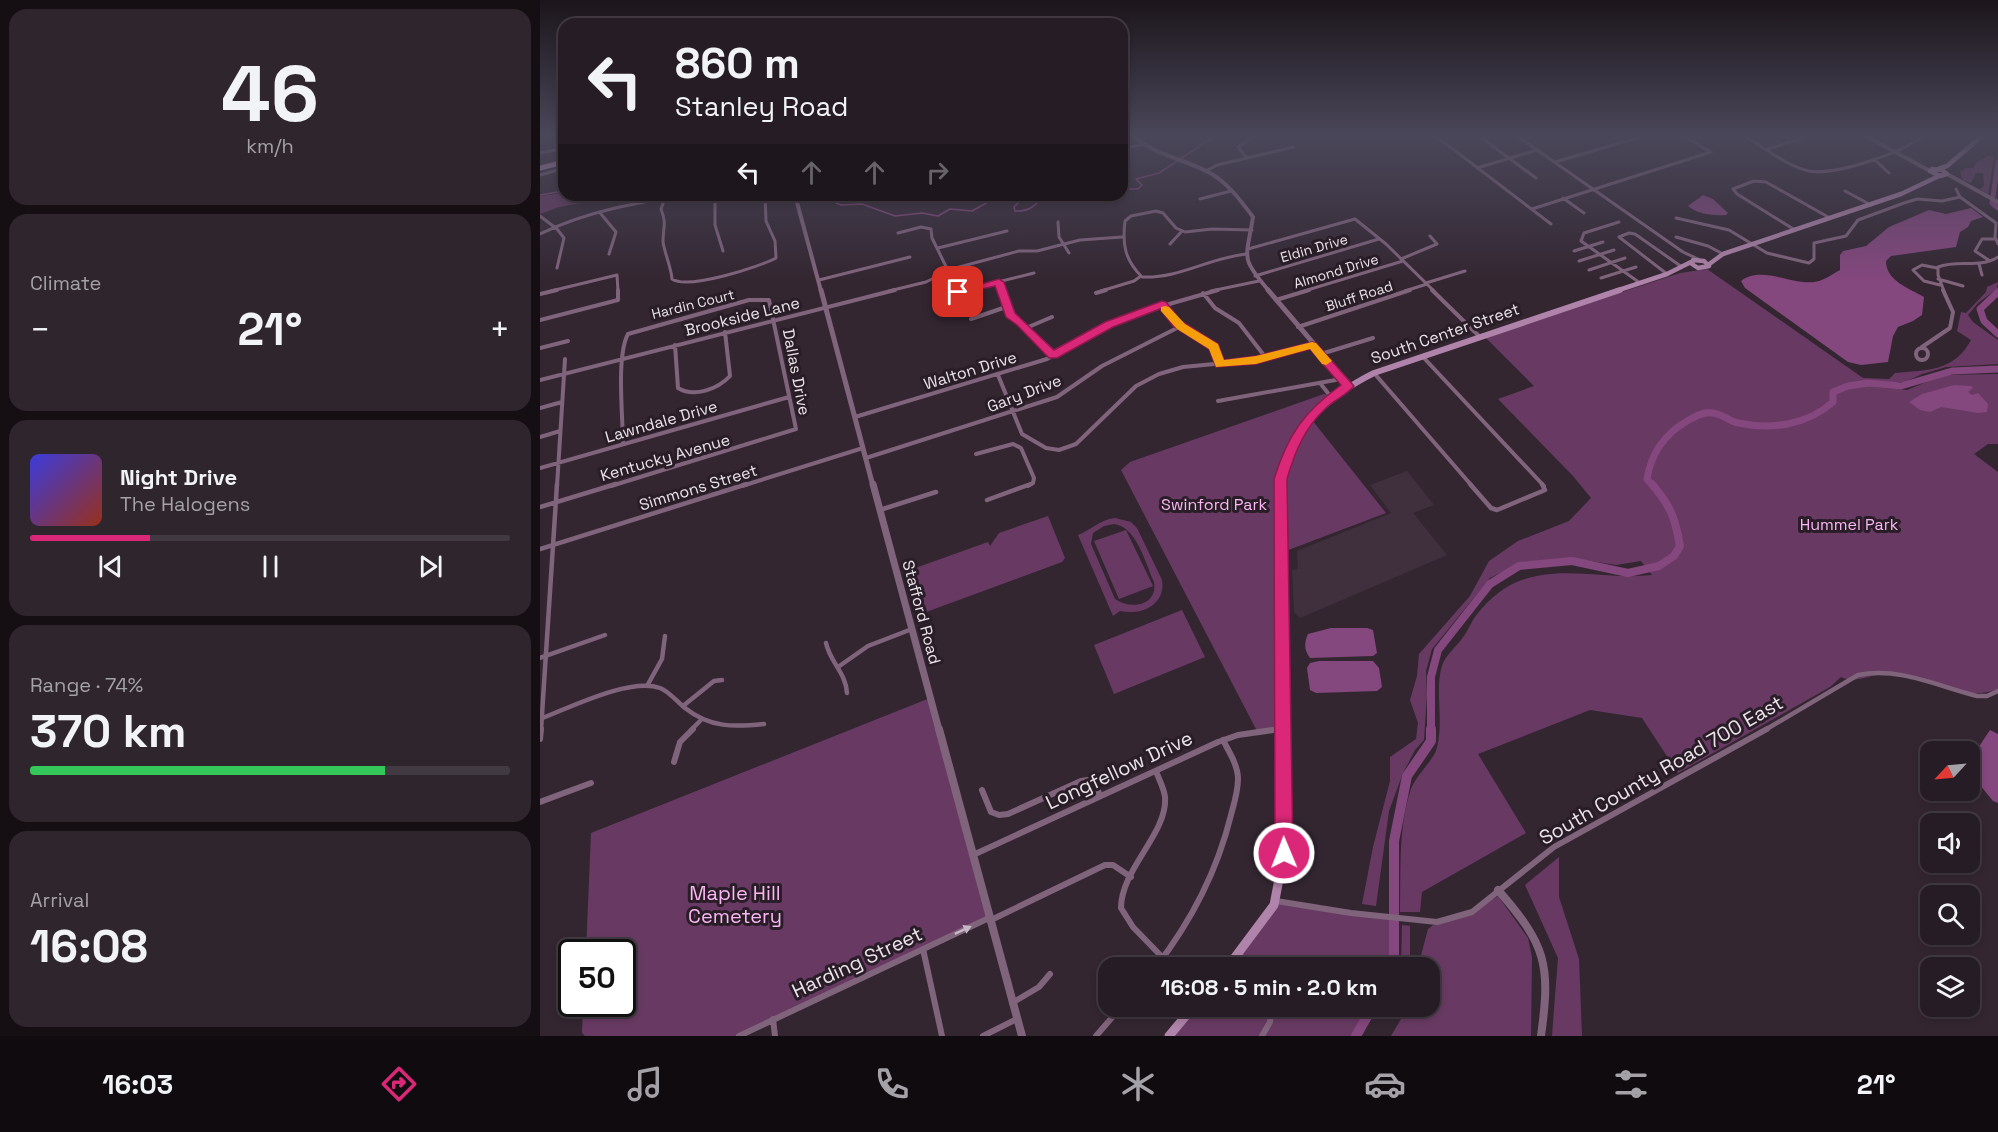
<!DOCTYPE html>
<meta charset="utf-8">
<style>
body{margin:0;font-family:"Space Grotesk",sans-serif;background:#2e252d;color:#f1f3f6;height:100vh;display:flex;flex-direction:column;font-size:22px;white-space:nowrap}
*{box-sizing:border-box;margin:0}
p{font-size:20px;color:#a4a1a7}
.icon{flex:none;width:33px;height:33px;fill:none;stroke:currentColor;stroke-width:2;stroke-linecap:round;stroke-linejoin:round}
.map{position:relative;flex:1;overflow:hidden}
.drawer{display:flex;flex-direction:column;gap:9px;padding:9px;background:#150f14;width:540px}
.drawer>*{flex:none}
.top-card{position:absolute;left:18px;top:18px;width:570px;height:183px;border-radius:18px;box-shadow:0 3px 9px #0003,0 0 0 2px #423a42;background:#261c25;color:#f1f3f6;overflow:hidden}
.needle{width:39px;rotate:244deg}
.buttons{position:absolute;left:1380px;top:741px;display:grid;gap:12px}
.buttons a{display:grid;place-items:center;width:60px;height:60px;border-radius:12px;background:#261c25;box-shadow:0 3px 9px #0003,0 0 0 2px #423a42;font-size:30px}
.speed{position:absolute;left:18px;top:939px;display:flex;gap:12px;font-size:30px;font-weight:700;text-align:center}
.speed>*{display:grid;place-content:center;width:78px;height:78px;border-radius:50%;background:#261c25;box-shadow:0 3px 9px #0003,0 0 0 2px #423a42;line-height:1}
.speed .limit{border:3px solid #111;border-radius:9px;background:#fff;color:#111}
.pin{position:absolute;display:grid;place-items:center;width:51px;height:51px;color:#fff;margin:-26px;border-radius:12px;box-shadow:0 3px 9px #0006}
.me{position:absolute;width:66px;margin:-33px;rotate:359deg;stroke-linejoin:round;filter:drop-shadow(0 0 4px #0008)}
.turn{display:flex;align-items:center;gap:21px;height:126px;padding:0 18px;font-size:27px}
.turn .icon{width:78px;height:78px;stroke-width:2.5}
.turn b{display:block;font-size:42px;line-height:51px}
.lanes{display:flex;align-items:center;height:57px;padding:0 18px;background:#0003;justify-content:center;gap:30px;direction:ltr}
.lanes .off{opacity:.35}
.big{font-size:45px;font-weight:600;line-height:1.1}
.drawer .widget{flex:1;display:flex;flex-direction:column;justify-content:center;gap:9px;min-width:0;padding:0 21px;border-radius:18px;background:#2e252d}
.drawer .dial{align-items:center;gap:0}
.dial b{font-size:78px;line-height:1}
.song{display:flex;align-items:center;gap:18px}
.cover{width:72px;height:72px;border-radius:9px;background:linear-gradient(135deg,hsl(240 70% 55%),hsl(10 70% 35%))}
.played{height:6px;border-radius:3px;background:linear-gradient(90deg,#db2777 25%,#423a42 25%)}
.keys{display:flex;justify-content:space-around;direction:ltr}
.heat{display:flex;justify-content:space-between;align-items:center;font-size:33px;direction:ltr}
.charge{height:9px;border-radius:4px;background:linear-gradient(90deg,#34c759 74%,#423a42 0)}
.trip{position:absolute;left:558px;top:957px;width:342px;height:60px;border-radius:18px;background:#261c25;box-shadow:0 3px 9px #0003,0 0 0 2px #423a42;font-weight:600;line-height:60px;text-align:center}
.tab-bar{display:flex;height:96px;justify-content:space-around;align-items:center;background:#0f0b0f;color:#a4a1a7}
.tab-bar .icon{width:42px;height:42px}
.tab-bar .active{color:#db2777}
.tab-bar b{font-size:27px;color:#f1f3f6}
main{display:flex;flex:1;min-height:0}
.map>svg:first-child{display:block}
</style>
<main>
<section class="drawer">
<div class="widget dial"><b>46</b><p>km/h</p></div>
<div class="widget"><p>Climate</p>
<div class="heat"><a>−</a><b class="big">21°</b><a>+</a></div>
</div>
<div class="widget">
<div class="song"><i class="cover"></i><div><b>Night Drive</b><p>The Halogens</p></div></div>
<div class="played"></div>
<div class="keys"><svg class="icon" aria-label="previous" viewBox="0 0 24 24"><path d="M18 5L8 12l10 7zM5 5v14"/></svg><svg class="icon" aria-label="pause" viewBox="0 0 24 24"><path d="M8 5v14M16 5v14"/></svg><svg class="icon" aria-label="next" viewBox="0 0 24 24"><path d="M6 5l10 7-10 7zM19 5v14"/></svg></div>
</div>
<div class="widget"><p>Range · 74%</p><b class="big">370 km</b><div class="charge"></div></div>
<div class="widget"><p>Arrival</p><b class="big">16:08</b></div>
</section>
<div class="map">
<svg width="1458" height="1036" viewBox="0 0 1458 1036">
<rect width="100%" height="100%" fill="#332631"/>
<path fill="#40303e" d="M867,471L894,505L873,513L907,555L760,618L754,612L752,570L758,569L757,551L851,513L830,485Z"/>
<path fill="#683a63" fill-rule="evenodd" d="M1448,156L1454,157L1448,195L1440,189L1444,186L1443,173H1436L1431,183L1423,180L1420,172L1426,168H1433L1436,163Z
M24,193V195H66L65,199L19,207L0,214V196Z
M1167,269L1323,378L1349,379L1355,373C1386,370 1414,372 1431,340L1417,331L1421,312L1426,313L1446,292L1447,287L1458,282L1457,289L1438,303L1428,315L1433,322L1458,340V364L1406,367L1382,374L1365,382H1329L1336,387L1367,390L1403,375L1458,374V444H1448L1434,454L1458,472V689C1422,703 1386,677 1350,674C1333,672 1317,685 1301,677L1290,687L1138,773L1102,718L1050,710L938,754L986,833L882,892L880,912H860C861,872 858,827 871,789C876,776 892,761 896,751C905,722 894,692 902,666C905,656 915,648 921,640C928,632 931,621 938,613C950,598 967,584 985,579C1026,566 1071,580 1112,575L1101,561L1076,565L1031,558L982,562L950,578L892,649L886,671L887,695L884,740L875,750L863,773L849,811L836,906L822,904L833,847L850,781V757L876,739L878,723L870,700L877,676L879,654L930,596L949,561L978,541L1029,521L1051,498L1033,476L958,399L994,386L945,337L1140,273Z
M784,394L791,397L772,420L846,513L743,552V728L717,731L581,470L590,462Z
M508,516L525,558L522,562L378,615L367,571L448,542L450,546L459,533Z
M575,518L591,522L597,528L622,580C626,604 602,616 580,611L573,616L538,535C551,530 559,520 575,518ZM574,524C597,527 605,563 614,582C618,606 590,610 575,599L551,544L553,533L564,526Z
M586,530L613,586L579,599L554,541Z
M642,610L665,657L574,694L554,645Z
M390,698L449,918L201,1036H45L42,1033L43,1004H82V952H46L51,833Z
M1019,857V897L1039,959L1042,1036H1012L1018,958L985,885Z
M958,896L988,938L992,957L991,1036H851L868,1007L890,1006V968L878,967L888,929L897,922L932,912Z
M736,901L849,917V967L682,968Z
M862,925L870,926V967H861Z
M650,1007H831L816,1036H626Z"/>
<path fill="#84477e" d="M1163,195L1173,199L1188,213L1186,215C1174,216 1157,214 1148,206Z
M1431,208L1443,217L1431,221L1428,227L1420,232L1416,247L1351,256L1346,261C1346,281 1369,288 1384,297L1382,315L1373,321L1358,327L1353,336L1348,362L1321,365L1308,362L1205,288L1201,281C1223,264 1255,288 1279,281C1286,279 1294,273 1300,270V255L1303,251L1326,246L1349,227L1389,210L1406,214Z
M1414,385L1431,386L1433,388L1428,392L1432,395L1438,393L1448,404L1447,412L1438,413L1401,407L1390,412L1380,410L1369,402L1382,394Z
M791,628H827L833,630L837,653L833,656L770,658C764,650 764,643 768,634Z
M779,661H833L839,668L842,687L837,691L776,693L770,690L767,668L770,663Z
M1450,730L1458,734V803L1453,801L1430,773V760Z"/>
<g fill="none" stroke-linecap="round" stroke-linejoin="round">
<path stroke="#84477e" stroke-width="1.5" d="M582,189H598L602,185L596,179L619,173L675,136
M0,195L24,191
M305,195L294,202L301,205L322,204L355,216L382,213L398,216L410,209L432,211L450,201C462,204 470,196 482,199L474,207L475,211C488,212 496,206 503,195
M546,195L549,199L562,200L567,195"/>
<path stroke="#84477e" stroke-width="5" d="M1458,162L1452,203L1458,208"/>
<path stroke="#84477e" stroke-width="7" d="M1458,292L1440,309L1444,321L1458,334
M1113,486L1107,479C1111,453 1125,434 1147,421C1154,417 1164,411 1173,413C1182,414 1189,421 1198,423C1232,430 1267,425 1293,402V392L1308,386L1328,383L1361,386L1412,371L1458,369"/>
<path stroke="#84477e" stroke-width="8" d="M891,730V677L898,650L950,584L979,566L1032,561L1088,573L1119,566L1134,556L1140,546C1135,517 1131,507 1112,484"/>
<path stroke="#84477e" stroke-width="10" d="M854,968V841L867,776L891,741V729
M816,1036L833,1006"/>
<path stroke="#80647c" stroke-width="3" d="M891,136L905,143L1011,224
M977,136L1143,252L1158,259
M1143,136L1171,152
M1204,136C1224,147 1246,166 1269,171C1294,176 1363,153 1382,136
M943,139L996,178
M582,149L604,144
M1228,149L1265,137
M0,153L24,148
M706,157L698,147L715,136
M1334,159L1349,173
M1015,162L1104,136
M937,168L997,150
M666,171L677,165L754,147
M0,175L24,168
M1416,189L1420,197L1456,223L1455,237L1458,244
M1305,191L1331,205
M175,195V225L183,251
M125,198L121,209C127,224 123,227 123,242C124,251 131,267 132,279C148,290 219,267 236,258L235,241L226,221L225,195
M1023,198L1044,213
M660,199L691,191
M992,209L1171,152
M61,214L76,232L69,254
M0,216L17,229L24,238L17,268
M1136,218L1189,230L1227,253L1269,263L1274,259V243L1306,236L1318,220L1364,203L1377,199L1402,201L1420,197
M518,222L519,237L529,253
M1079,222L1044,233L1041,241L1100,283
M1255,230L1197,194L1193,189L1214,181L1226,182L1290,218
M358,233L381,227L391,229L392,238L418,291
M0,234C47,211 98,202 150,195
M1136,237L1168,246L1183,254
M630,244L642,231
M398,248L467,231
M708,249L815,219L846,244L894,291
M1034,251L1063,242
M707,254C671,257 639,279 602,277C585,260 582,245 585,221L591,216L616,211L623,213L636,228L645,232L672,229L712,230
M861,259L897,244L890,236
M1039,261L1074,250
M1450,261L1435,251L1442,239H1456
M1439,264L1442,275
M1397,268L1382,265L1373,270L1384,281L1400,285
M408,270L479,251H497L540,240L582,237
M1049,270L1085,258
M1127,274L1079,237L1089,233L1095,234L1142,267
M715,276L839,239
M1061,278L1096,267
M1398,279L1423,286
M279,280L370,257
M459,282L462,291
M886,283L925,271
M11,291L77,275L78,291
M349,291L386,282L408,271
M421,291L494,273
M561,291L594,281L601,276
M671,291L719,281
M764,291L863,261
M865,291L887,284
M1404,291L1398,275V267C1418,259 1439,269 1458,257"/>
<path stroke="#80647c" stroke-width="4" d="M417,290L418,292L427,290
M462,290L470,314L481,322L513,356
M892,290L940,337
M556,293L566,290
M663,293L675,308L699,323L726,358
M0,294L17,290
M736,300L769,290
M622,305L641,326L674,347L680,364
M431,319L466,307
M0,320L78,300V290
M758,327L870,290
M486,328L512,317
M135,345L138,388C154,398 178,389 190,376L185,332
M1382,347L1410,328L1413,312L1403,290
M1376 354a6 6 0 1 1 12 0a6 6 0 1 1-12 0Z
M0,348L28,341
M781,354L833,338
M883,357L1004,486
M834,373L932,486
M458,375L482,434L506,448L519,450L536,444L596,386L619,374L643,367L716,360L773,345
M0,380L355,290
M780,383L791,397
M678,401L801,379
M0,408L22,402
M315,417L507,359L569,325L598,313L678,290
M0,437L20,431
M436,454L473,444L481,448L494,478L493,483L488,486
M326,458L517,397L562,366L641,326
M0,468L249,397
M17,486L25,359
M71,486L256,429L229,300H209L88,334C76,356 83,417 83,444
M202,486L323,448"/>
<path stroke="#80647c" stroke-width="4.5" d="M930,484L951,508L957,510L1005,490L1002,484
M447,500L491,484
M0,507L76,484
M340,510L396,492
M0,549L207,484
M286,643C290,662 306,673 307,693
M0,658L65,635
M298,667L328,646L372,629
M107,686L122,659L125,636
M143,706L174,681L182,680
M0,719C29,708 90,677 120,688C130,692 137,702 145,708C170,728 194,727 224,724
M1,730L17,484
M151,730L160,721
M730,730L743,728
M1225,730L1318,675C1360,667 1397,686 1437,696H1447L1458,691"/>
<path stroke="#80647c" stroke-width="6" d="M0,739L1,729
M134,762L140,742L153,729
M616,771C619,780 624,788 625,797C628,833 581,869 581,908L593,927L623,958
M442,790L451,812L459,815L468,814L541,781L548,780L556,785L560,796
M0,802L51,783
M433,855L678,742L698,735L740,729
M736,901L811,913L897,922L932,912L1014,847L1227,729
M451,920L565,865H573L591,877
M383,949L402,1036
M699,954L711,968
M615,968C651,922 677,872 691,815C694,804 698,791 698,779C698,765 689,752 683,740
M472,1003L499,987L510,974
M233,1019L235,1036
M199,1036L449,918
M443,1036L477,1019
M556,1036L582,1006
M722,1036L730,1022L732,1006"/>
<path stroke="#80647c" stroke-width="4" d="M594,136C616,156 645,159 670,173C688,183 701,201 713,217C706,260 700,257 729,291
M1326,136L1390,171
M1407,174L1458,202
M255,195L281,291"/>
<path stroke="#80647c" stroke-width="5" d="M281,290L333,486
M728,290L809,385"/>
<path stroke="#80647c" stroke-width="7" d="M333,484L399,730"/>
<path stroke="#80647c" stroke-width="8" d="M399,729L482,1036
M958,890C1006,945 1011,964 1001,1036"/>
<path stroke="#b084aa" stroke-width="4.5" d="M1392,169L1402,170L1407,174L1400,176L1390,171Z
M1398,169L1407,166L1442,136
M1153,260L1164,261L1169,266L1158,268L1152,264Z
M1168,265L1183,254L1361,194L1399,176
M1076,291L1127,274L1151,262"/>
<path stroke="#b084aa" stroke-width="6" d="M741,486C750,430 786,397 834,373L1080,290"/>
<path stroke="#b084aa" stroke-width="8" d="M742,484L743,730"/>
<path stroke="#b084aa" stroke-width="9" d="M687,968L734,905L744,853L743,729
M629,1036L654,1006"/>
<path stroke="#d59cce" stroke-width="5" d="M0,168L24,162"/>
</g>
<defs><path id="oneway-solid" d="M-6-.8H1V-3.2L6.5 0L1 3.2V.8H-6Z" transform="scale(1.5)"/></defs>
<use fill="#c6b7c4" href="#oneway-solid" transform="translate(423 930) rotate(-25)"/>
<linearGradient id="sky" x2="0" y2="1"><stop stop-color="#1c151b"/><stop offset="0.48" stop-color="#4a475a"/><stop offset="1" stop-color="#4a475a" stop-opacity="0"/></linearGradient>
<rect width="1458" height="281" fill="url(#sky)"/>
<path fill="#db2777" stroke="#8e194d" stroke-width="1.5" d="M459,279L464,282L475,313L514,350L565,322L622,301L626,302L641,321L678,344L684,360L716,356L772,342L776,343L814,386C807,395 794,400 785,409C764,429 755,452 747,479L753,853L750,859L744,862L738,859L735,853L734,479C748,434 764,412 801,385L770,349L716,364L676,367L669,349L633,326L620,309L573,327L517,358H509L477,325L466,317L455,286L418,295L413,292Z"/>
<path fill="#f59e0b" d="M625,306L629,307L645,324L678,344L684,360L716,356L772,342L776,343L792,361L786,365L782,364L770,349L716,364L676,367L669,349L637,329L621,311V307Z"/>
<g text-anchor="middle" stroke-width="6" stroke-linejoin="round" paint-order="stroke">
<g font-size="14" fill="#ebe3ea" stroke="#291d27">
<text transform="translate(774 248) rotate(-16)" y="5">Eldin Drive</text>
<text transform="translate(796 271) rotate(-17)" y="5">Almond Drive</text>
<text transform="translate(819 296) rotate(-18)" y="5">Bluff Road</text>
<text transform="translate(153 304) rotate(-14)" y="5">Hardin Court</text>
</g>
<g font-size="16" fill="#ebe3ea" stroke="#291d27">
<text transform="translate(202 316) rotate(-14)" y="6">Brookside Lane</text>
<text transform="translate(905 333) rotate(-19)" y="6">South Center Street</text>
<text transform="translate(430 370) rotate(-17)" y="6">Walton Drive</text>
<text transform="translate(257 372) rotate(79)" y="6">Dallas Drive</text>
<text transform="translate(484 393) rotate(-21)" y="6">Gary Drive</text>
<text transform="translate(121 421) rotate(-16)" y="6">Lawndale Drive</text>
<text transform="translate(125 457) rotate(-16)" y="6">Kentucky Avenue</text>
<text transform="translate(158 487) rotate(-17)" y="6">Simmons Street</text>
<text transform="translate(382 612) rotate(75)" y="6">Stafford Road</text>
</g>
<g font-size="16" fill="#fcb6f3" stroke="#291d27">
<text x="674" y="510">Swinford Park</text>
<text x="1309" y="530">Hummel Park</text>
</g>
<g font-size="20" fill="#ebe3ea" stroke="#291d27">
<text transform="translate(579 770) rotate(-25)" y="7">Longfellow Drive</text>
<text transform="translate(1121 770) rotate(-30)" y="7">South County Road 700 East</text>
<text transform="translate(317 962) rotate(-25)" y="7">Harding Street</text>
</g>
<g font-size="20" fill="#fcb6f3" stroke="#291d27">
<text x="195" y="900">Maple Hill<tspan x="195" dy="23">Cemetery</tspan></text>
</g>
</g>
</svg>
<div class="buttons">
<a><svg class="needle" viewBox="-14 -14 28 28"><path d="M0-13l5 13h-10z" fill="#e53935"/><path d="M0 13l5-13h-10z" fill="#a4a1a7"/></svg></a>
<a><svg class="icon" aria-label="sound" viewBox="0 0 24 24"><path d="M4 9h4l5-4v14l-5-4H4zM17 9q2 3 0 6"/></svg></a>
<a><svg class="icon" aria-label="search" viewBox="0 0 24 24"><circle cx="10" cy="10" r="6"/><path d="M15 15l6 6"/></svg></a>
<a><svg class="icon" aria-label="layers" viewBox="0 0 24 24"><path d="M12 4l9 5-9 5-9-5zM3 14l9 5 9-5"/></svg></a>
</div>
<div class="speed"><div class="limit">50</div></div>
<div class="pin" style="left:418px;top:292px;background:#d93025"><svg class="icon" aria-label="arrive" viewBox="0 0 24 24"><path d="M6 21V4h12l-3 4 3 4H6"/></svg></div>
<svg class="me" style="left:744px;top:853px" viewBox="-20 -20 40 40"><circle r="17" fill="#db2777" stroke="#fff" stroke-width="3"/><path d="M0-11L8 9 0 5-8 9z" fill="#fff"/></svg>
<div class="trip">16:08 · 5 min · 2.0 km</div>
<div class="top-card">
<div class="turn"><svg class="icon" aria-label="left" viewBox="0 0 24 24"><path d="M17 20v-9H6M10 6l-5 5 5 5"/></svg><div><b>860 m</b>Stanley Road</div></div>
<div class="lanes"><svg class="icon" aria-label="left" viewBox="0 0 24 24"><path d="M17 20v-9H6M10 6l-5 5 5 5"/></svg><svg class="icon off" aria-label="ahead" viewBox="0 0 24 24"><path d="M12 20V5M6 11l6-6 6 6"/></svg><svg class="icon off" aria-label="ahead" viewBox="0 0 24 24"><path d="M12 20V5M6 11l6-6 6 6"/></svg><svg class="icon off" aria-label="right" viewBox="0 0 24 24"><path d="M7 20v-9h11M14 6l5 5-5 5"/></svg></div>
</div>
</div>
</main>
<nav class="tab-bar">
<b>16:03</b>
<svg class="icon active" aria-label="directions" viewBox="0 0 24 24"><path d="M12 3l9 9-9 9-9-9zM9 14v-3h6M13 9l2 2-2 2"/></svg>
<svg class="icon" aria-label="music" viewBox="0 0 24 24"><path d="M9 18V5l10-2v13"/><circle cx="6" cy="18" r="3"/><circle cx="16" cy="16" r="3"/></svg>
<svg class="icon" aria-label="phone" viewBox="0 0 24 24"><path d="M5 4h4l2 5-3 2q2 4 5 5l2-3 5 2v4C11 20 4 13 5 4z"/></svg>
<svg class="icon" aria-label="climate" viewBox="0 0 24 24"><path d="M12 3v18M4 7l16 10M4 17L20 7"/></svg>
<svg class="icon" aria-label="car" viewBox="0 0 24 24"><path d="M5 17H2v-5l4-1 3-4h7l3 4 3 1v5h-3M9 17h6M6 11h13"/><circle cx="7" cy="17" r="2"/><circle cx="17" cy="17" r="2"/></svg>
<svg class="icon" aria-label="filters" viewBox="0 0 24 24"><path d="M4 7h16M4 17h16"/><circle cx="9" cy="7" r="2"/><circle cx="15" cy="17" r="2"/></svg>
<b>21°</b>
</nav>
